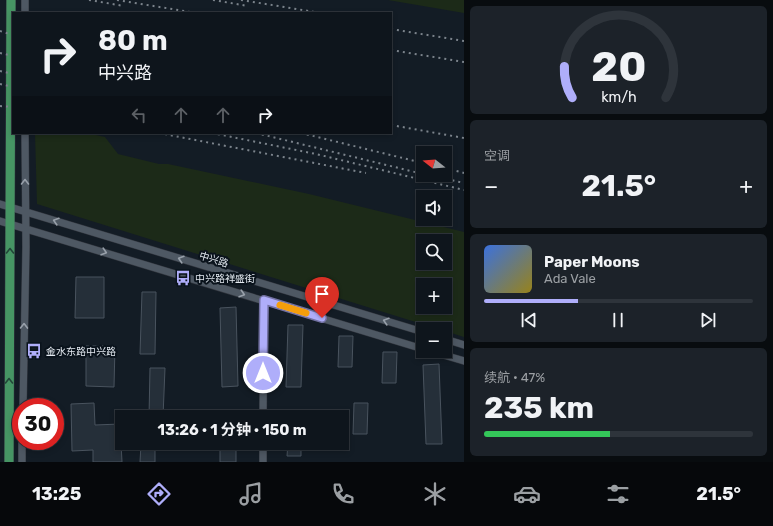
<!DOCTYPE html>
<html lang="zh">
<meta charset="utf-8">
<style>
body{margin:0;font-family:Rubik,"Noto Sans SC",sans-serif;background:#1c2229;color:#f1f3f6;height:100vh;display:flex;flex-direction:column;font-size:15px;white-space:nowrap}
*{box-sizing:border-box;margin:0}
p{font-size:13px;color:#9b9fa3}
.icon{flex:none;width:22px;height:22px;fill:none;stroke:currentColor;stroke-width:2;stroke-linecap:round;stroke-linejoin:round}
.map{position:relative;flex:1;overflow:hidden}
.details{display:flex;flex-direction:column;gap:6px;padding:6px;background:#080c0f;width:309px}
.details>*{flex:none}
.guide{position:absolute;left:12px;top:12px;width:380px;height:122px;border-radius:0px;box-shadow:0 2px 6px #0003,0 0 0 1px #2e343b;background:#0e151c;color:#f1f3f6;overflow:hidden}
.needle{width:26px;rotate:287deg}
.fabs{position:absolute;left:416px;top:146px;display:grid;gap:8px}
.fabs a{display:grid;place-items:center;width:36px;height:36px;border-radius:0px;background:#0e151c;box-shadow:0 2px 6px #0003,0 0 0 1px #2e343b;font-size:20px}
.speed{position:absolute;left:12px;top:398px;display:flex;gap:8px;font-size:20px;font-weight:700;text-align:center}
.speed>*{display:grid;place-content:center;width:52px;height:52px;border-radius:50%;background:#0e151c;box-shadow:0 2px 6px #0003,0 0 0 1px #2e343b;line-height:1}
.speed .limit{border:6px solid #d22;background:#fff;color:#111}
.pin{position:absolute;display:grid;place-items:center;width:34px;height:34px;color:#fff;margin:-41px -17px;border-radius:50% 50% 50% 0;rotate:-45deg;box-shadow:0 0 4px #0007}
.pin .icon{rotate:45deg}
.me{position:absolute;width:44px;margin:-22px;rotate:0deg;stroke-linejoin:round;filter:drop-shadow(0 0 3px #0008)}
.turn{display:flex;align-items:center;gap:14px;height:84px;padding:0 20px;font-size:18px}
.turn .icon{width:52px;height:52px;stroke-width:2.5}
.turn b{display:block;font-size:28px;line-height:34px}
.lanes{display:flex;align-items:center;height:38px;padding:0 20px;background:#0003;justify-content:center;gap:20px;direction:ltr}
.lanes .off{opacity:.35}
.big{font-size:30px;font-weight:700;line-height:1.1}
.details .card{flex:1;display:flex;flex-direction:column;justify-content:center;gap:6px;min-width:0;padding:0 14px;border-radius:6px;background:#1c2229}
.details .dial{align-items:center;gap:0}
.dial svg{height:104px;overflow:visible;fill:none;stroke:#2e343b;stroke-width:7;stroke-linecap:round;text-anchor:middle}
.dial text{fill:#f1f3f6;stroke:none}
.song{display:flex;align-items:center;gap:12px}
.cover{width:48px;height:48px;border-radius:6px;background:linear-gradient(135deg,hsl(220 70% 55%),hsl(50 70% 35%))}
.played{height:4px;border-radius:2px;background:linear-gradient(90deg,#afaefa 35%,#2e343b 35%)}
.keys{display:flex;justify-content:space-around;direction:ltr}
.heat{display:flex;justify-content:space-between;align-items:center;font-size:22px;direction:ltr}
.charge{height:6px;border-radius:3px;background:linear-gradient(90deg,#34c759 47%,#2e343b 0)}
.trip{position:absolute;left:115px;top:410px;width:234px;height:40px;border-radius:0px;background:#0e151c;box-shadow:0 2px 6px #0003,0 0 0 1px #2e343b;font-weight:700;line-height:40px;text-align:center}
.tab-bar{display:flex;height:64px;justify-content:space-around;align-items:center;background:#06080b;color:#9b9fa3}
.tab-bar .icon{width:28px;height:28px}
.tab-bar .on{color:#afaefa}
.tab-bar b{font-size:18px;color:#f1f3f6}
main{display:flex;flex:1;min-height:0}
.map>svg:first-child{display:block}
</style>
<main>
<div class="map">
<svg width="464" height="462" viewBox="0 0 464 462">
<rect width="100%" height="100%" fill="#131c25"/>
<path fill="#1c2a18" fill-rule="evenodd" d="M388,0H464V13Z
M35,133H86L105,137L118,154L159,164H168L309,194L464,232V337L445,331V329H438L37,204ZM423,241H445V263H423ZM423,285H445V307H423Z"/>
<path fill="#252f39" stroke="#49535e" d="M76,277H104V318H75Z
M142,292H156L155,354H140Z
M236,307L238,386L222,387L220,308Z
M288,325H303L301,387H286Z
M339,336H353L352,367H338Z
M86,346H115L114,387L86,386Z
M383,352H397L396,383H382Z
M439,364L442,444H426L423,365Z
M150,368H165L163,417H149Z
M94,403L95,425L120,424L122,462H93V450L72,451L71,404Z
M354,403H368L367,434H353Z
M234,412L235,417H219V413Z
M220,443H236V462H220Z
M288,443H301V456H287Z
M141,444L155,445V462H140Z"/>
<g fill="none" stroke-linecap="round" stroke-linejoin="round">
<g stroke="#343840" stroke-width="8">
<path id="minor" d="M25,13V0
M0,204L423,332
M0,221L423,349
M445,339L464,345
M430,351L464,361
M23,407L26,247L25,133
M263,417L264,300
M22,462V441
M263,462V443"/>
</g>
<g stroke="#343840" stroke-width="10">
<path id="major" d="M9,462L11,0"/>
</g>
<use href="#minor" stroke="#4e5863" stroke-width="7"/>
<use href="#major" stroke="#469564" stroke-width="9"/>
<path stroke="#7c848c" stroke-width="2" stroke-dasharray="2 4" stroke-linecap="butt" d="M89,0L124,6
M117,0L196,13
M213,0L248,6
M241,0L321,13
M391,29L464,41
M0,31L13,35
M391,50L464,62
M0,53L13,56
M0,71L13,74
M0,84L13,87
M0,106L13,107
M391,125L464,138
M159,133L366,173
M212,133L316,154L464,190
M256,133L423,174
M301,133L423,163
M445,168L464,173
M429,175L464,183"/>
</g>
<defs><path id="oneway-chevron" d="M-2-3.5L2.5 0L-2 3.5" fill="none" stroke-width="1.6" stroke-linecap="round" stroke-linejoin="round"/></defs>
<g stroke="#98a0aa">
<use href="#oneway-chevron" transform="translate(25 182) rotate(-90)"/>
<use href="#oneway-chevron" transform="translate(56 221) rotate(-163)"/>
<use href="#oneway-chevron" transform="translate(104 252) rotate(17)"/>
<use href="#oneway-chevron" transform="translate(181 259) rotate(-163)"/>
<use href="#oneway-chevron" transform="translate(242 294) rotate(17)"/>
<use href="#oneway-chevron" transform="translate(386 321) rotate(-163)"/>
<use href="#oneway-chevron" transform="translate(24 326) rotate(-89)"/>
</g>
<g stroke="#224739">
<use href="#oneway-chevron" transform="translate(10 251) rotate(-90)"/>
<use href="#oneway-chevron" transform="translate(9 381) rotate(-90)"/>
</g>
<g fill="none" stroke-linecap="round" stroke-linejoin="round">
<g stroke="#7271a2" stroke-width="10">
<path id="route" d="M263,373L264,300L322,318"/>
</g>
<use href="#route" stroke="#afaefa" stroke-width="7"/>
<path stroke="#f59e0b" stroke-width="7" d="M280,305L306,313"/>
</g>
<defs>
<g id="bus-bare" transform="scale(1.2)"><path d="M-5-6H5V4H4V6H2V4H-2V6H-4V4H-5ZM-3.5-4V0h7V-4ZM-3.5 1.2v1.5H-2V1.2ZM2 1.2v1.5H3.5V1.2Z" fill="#afaefa" stroke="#0a131c" stroke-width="2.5" paint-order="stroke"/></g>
</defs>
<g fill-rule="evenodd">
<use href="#bus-bare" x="183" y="278"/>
<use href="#bus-bare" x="34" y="351"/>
</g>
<g text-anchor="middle" stroke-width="4" stroke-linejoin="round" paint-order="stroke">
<g font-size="10" fill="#e3e9f0" stroke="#0a131c">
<text transform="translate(214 259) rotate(17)" y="4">中兴路</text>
</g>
<g font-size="10" fill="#e3e9f0" stroke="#0a131c" text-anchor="start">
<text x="195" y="282">中兴路祥盛街</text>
<text x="46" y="355">金水东路中兴路</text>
</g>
</g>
</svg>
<div class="fabs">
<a><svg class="needle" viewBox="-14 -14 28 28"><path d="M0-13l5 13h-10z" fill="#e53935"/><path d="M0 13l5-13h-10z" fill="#9b9fa3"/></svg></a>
<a><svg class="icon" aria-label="sound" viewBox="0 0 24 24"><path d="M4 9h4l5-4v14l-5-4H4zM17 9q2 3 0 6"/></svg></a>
<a><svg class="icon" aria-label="search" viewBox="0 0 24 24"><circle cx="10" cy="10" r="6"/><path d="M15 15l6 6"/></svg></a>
<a>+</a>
<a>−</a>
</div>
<div class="speed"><div class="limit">30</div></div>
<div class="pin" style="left:322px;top:318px;background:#d93025"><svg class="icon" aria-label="arrive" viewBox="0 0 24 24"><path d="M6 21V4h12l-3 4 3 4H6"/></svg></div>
<svg class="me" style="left:263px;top:373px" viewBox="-20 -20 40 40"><circle r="17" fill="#afaefa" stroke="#fff" stroke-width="3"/><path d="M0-11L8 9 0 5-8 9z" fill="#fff"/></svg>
<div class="trip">13:26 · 1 分钟 · 150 m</div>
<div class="guide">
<div class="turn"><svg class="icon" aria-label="right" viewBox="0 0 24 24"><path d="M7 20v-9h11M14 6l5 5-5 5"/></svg><div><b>80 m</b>中兴路</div></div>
<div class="lanes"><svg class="icon off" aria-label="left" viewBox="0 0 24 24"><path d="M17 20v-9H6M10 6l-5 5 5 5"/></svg><svg class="icon off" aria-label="ahead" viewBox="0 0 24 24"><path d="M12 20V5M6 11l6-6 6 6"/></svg><svg class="icon off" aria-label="ahead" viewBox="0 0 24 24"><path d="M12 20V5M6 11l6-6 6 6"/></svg><svg class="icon" aria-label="right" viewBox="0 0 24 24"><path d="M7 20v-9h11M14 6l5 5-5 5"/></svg></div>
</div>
</div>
<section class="details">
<div class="card dial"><svg viewBox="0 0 100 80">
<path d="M14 69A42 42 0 1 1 86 69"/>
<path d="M14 69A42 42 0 0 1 8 45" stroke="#afaefa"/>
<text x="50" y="56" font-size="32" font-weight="700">20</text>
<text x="50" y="72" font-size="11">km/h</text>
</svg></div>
<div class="card"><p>空调</p>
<div class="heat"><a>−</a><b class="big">21.5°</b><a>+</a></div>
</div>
<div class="card">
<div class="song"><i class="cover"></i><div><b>Paper Moons</b><p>Ada Vale</p></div></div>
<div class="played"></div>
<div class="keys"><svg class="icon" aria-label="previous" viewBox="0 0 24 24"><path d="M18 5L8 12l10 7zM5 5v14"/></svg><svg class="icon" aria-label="pause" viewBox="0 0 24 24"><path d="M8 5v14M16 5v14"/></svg><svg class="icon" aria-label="next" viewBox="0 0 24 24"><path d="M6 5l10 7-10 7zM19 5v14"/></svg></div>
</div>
<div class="card"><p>续航 · 47%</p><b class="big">235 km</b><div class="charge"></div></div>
</section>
</main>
<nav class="tab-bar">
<b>13:25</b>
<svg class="icon on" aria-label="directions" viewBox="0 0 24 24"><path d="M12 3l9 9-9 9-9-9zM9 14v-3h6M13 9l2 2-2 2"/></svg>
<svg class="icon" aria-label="music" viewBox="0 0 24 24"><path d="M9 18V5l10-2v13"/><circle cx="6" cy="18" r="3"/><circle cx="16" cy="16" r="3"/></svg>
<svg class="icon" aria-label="phone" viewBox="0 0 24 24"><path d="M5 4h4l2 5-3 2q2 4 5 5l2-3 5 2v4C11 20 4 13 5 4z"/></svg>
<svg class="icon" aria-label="climate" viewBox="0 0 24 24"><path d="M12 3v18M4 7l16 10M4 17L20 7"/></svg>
<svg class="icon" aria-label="car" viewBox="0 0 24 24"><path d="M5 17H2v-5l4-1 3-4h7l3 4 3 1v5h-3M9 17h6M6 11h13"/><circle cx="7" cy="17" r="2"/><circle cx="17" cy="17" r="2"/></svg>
<svg class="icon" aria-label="filters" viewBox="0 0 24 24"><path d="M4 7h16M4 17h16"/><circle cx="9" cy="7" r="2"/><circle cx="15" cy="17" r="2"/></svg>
<b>21.5°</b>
</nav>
